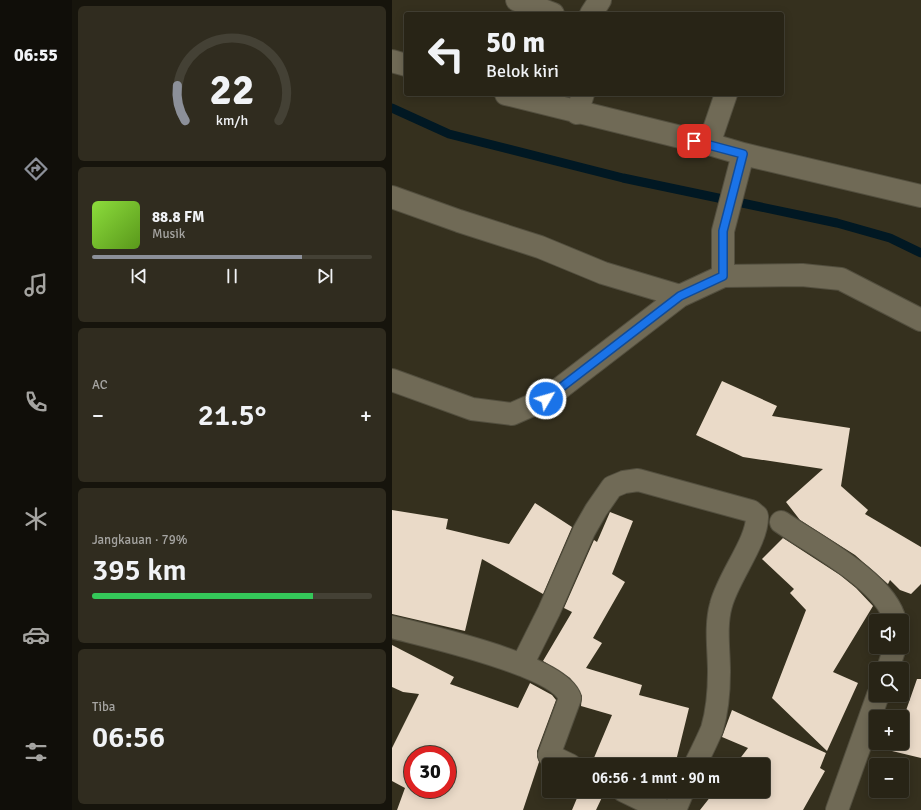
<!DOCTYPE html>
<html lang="id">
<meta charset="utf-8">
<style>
body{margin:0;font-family:Signika,sans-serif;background:#302c1f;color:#f1f3f6;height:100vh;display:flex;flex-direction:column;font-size:15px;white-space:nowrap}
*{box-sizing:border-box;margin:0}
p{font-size:13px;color:#a5a4a1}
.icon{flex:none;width:22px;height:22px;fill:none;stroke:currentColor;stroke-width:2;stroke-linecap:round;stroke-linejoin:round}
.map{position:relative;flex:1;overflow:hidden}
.details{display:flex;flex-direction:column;gap:6px;padding:6px;background:#16140c;width:320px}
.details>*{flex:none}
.banner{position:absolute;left:12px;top:12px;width:380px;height:84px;border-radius:4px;box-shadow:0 2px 10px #0003,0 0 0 1px #444135;background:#282416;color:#f1f3f6;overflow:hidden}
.buttons{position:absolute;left:477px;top:614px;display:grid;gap:8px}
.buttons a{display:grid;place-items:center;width:40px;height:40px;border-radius:4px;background:#282416;box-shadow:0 2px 10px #0003,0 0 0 1px #444135;font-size:20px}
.speed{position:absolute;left:12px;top:746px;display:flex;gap:8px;font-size:20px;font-weight:700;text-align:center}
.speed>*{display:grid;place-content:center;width:52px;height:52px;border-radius:50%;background:#282416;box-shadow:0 2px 10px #0003,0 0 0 1px #444135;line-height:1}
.speed .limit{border:6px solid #d22;background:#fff;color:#111}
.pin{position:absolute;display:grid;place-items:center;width:34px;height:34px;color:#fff;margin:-17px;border-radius:8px;box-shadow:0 2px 6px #0006}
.me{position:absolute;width:44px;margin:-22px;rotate:52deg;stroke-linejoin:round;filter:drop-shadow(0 0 3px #0008)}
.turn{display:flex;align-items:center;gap:14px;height:84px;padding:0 16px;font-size:18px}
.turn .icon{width:52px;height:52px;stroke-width:2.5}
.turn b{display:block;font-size:28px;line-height:34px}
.big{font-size:30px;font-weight:600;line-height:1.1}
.details .card{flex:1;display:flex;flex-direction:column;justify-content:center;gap:6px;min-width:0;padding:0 14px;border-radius:6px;background:#302c1f}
.details .dial{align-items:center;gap:0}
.dial svg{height:104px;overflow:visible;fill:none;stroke:#444135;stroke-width:7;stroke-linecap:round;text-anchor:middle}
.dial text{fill:#f1f3f6;stroke:none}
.song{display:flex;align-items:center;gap:12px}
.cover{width:48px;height:48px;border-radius:6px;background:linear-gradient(135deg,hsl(90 70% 55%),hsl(90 70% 35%))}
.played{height:4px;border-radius:2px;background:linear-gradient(90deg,#8c9099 75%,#444135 75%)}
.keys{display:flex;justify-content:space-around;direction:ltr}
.heat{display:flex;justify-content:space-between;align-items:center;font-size:22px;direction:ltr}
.charge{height:6px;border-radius:3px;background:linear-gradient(90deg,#34c759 79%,#444135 0)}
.trip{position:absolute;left:150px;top:758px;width:228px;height:40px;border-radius:4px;background:#282416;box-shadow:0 2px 10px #0003,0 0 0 1px #444135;font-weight:600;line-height:40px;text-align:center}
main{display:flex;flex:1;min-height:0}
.tab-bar{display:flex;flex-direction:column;width:72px;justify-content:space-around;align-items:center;background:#100e09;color:#a5a4a1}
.tab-bar .icon{width:28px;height:28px}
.tab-bar .current{color:#8c9099}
.tab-bar b{font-size:18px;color:#f1f3f6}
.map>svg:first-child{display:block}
</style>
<main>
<nav class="tab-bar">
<b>06:55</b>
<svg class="icon current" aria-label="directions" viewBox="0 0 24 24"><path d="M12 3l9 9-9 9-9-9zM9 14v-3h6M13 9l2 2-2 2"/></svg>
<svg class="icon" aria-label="music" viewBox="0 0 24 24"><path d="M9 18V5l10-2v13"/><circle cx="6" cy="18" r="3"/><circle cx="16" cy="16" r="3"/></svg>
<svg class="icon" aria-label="phone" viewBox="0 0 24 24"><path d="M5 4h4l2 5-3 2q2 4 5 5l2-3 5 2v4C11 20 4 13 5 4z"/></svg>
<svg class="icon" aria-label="climate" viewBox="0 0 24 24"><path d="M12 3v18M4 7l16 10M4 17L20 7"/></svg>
<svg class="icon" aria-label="car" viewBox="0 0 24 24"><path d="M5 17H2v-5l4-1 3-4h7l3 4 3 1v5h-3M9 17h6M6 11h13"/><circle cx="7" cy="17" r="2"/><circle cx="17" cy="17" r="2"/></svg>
<svg class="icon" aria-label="filters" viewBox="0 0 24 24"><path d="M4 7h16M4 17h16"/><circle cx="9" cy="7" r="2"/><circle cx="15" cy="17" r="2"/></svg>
</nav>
<section class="details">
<div class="card dial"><svg viewBox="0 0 100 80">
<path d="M14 69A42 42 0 1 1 86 69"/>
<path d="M14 69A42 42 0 0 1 8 42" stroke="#8c9099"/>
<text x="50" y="56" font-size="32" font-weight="700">22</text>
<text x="50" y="72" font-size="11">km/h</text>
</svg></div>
<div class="card">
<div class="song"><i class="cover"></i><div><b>88.8 FM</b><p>Musik</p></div></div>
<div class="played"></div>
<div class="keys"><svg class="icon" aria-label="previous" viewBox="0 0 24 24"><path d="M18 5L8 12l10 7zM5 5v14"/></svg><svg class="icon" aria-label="pause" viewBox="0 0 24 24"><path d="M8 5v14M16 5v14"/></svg><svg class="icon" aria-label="next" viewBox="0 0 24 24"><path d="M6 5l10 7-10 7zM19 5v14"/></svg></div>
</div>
<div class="card"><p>AC</p>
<div class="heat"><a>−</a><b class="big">21.5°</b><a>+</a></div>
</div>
<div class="card"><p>Jangkauan · 79%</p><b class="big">395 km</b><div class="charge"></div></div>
<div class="card"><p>Tiba</p><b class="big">06:56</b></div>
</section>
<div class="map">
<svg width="529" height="810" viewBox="0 0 529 810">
<rect width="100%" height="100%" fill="#35301e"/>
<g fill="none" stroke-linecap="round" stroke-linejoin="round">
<path stroke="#011823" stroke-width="9" d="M0,108L57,134L231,178L445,223L498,238L529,253"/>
</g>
<path fill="#eadac8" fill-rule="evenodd" d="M330,381L385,406L380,416L458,428L449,486L476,510L473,514L529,547V584L519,594L508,590L498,580L496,584L463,555L408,520L394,502L431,469L351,457L304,435Z
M143,503L180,527L151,594L90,559L73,631L0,614V510L56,519L54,529L117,544Z
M218,512L241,521L220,574L233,582L201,638L210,643L194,668L250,685L247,695L297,708L283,765H199L220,715L189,706L190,696L178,678L151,661L180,612L172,608L202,540L205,542Z
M391,538L448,575L464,588L481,606L441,672L466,683L435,751L380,698L414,610L398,593L402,589L370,559Z
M0,645L62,677L58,684L126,708L138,683L160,695L164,700L145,751V756L147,762L131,810H5L13,788L0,781V748L27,694L11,692L0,687ZM21,755H55V789H21Z
M525,679H529V758L500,751L503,743H510V722Z
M340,710L434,753L428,768L433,771L411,810H308L323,791H371V765H343L356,748L330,737Z
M188,791H213L204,810H180Z"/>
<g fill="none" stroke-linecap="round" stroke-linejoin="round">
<g stroke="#534f3f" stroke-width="24">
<path id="minor" d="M125,0L161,14
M199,14L208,0
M0,61L14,65
M114,94L317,144L351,154L331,231V276
M185,113L191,94
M317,144L334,94
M351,154L529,196
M0,197L67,221L148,247L211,273L288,296
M0,380L80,409L120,414L154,399L288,296L331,276L410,275L449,279L529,320
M389,522C421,544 495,582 503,621
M0,627C34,636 167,665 178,698L157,755L178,765
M130,665L157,611L192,531L204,510L220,487L232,482L246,480L359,511L365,516C366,541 336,577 329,605C323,626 327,650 327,672C327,690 325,712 320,729C315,741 309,753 303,765
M496,669L503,647
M232,791L271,810
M283,810L291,791
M445,810L486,695"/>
</g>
<use href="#minor" stroke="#706a56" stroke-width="22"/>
</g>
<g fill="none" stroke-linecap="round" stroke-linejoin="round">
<g stroke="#114b97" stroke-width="10">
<path id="route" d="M154,399L288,296L331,276V231L351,154L302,141"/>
</g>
<use href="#route" stroke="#1a73e8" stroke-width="7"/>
</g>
</svg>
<div class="buttons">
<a><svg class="icon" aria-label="sound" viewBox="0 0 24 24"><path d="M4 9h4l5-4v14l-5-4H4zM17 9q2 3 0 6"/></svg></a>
<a><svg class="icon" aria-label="search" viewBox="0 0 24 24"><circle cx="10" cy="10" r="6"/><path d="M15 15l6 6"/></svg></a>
<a>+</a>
<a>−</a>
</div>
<div class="speed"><div class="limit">30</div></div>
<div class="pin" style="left:302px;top:141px;background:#d93025"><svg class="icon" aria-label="arrive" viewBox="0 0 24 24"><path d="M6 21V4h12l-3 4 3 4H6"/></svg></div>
<svg class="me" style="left:154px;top:399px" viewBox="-20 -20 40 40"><circle r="17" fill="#1a73e8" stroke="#fff" stroke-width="3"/><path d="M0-11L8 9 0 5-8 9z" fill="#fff"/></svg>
<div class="trip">06:56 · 1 mnt · 90 m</div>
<div class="banner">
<div class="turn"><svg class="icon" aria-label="left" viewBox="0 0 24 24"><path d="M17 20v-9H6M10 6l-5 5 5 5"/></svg><div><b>50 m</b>Belok kiri</div></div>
</div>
</div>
</main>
